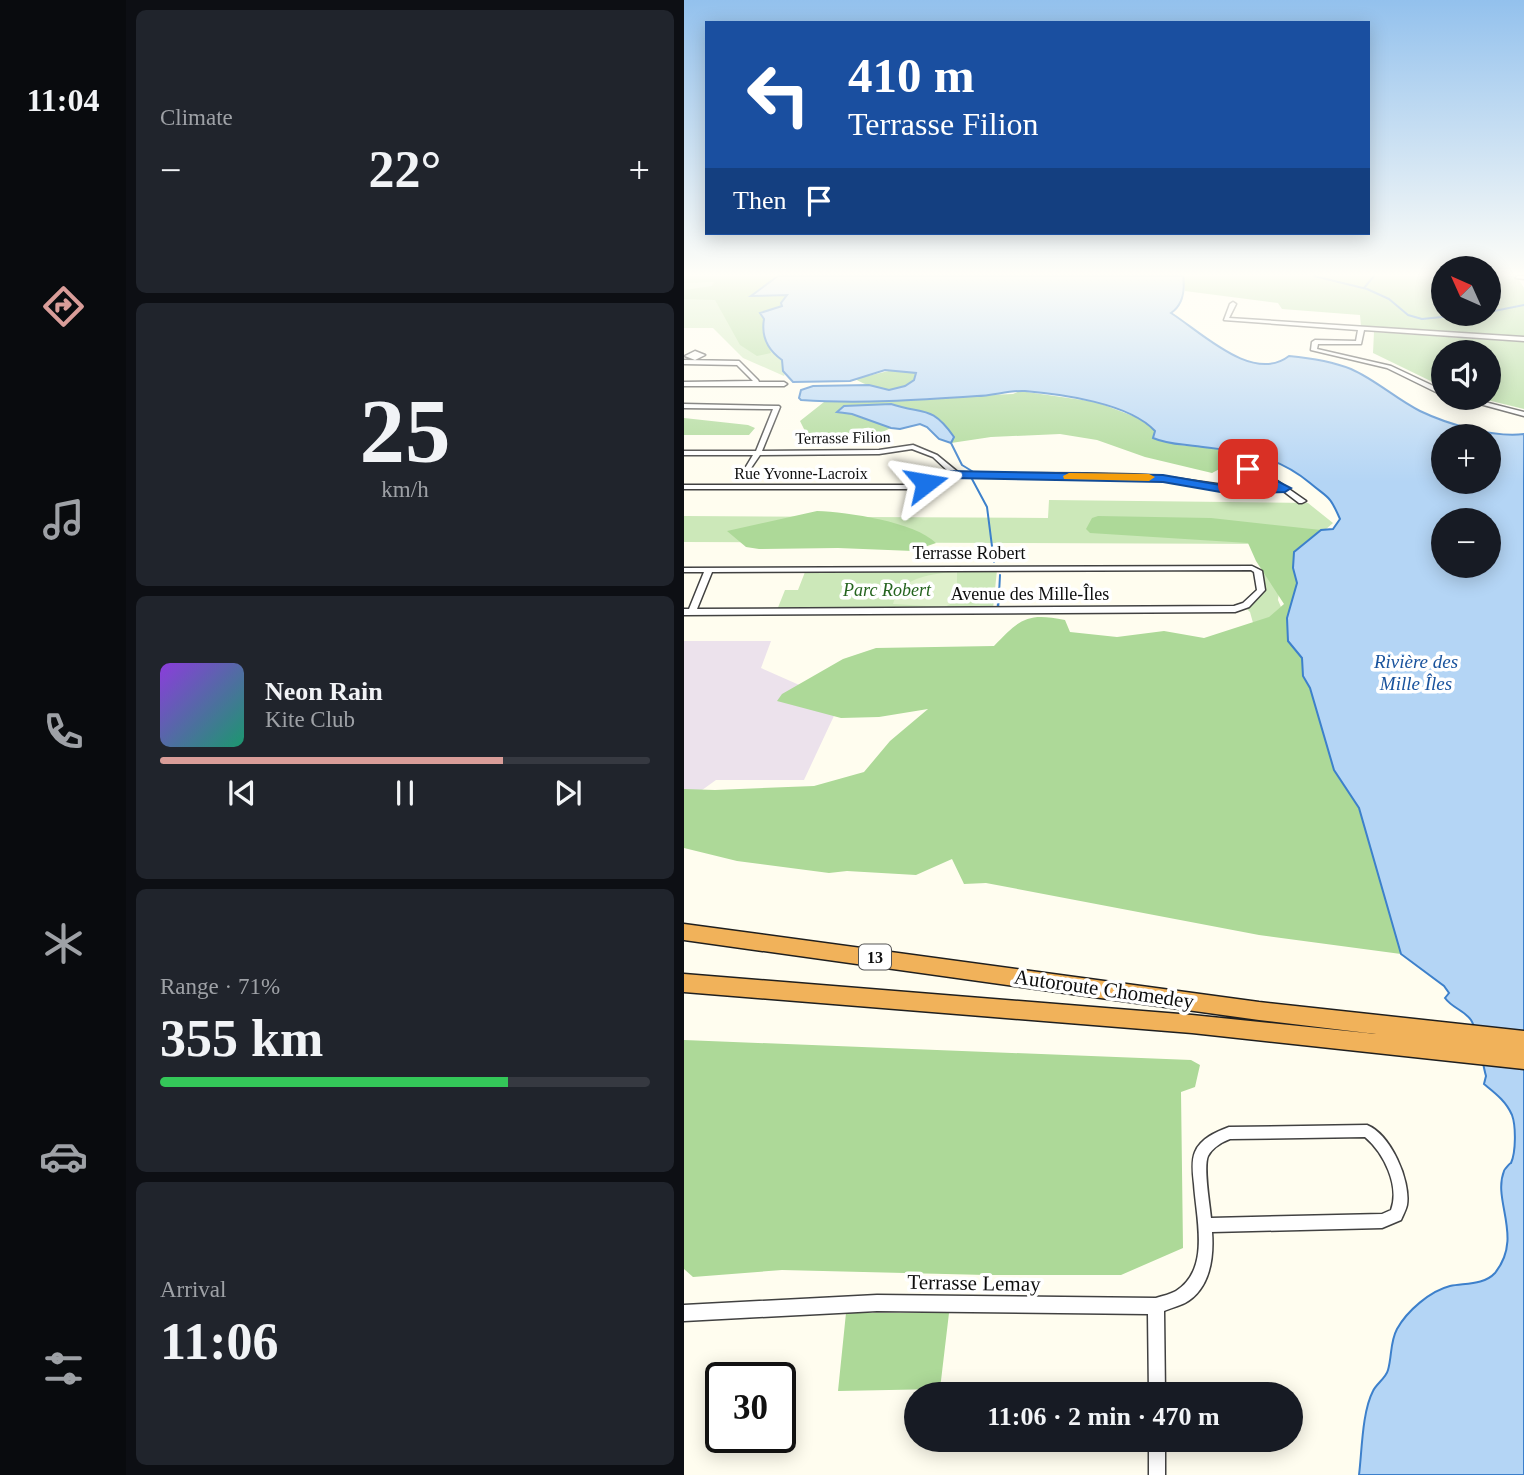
<!DOCTYPE html>
<meta charset="utf-8">
<style>
body{margin:0;font-family:"Times New Roman",serif;background:#20242c;color:#f1f3f6;height:100vh;display:flex;flex-direction:column;font-size:26px;white-space:nowrap}
*{box-sizing:border-box;margin:0}
p{font-size:23px;color:#9ea1a6}
.icon{flex:none;width:38px;height:38px;fill:none;stroke:currentColor;stroke-width:2;stroke-linecap:round;stroke-linejoin:round}
.map{position:relative;flex:1;overflow:hidden}
.sheet{display:flex;flex-direction:column;gap:10px;padding:10px;background:#0d0f14;width:558px}
.sheet>*{flex:none}
.top-card{position:absolute;left:21px;top:21px;width:665px;height:214px;border-radius:0px;box-shadow:0 4px 18px #0003;background:#1a4fa0;color:#fff;overflow:hidden}
.needle{width:46px;rotate:315deg}
.controls{position:absolute;left:747px;top:256px;display:grid;gap:14px}
.controls a{display:grid;place-items:center;width:70px;height:70px;border-radius:50%;background:#171b24;box-shadow:0 4px 18px #0003;font-size:35px}
.speed{position:absolute;left:21px;top:1362px;display:flex;gap:14px;font-size:35px;font-weight:700;text-align:center}
.speed>*{display:grid;place-content:center;width:91px;height:91px;border-radius:50%;background:#171b24;box-shadow:0 4px 18px #0003;line-height:1}
.speed .limit{border:4px solid #111;border-radius:10px;background:#fff;color:#111}
.pin{position:absolute;display:grid;place-items:center;width:60px;height:60px;color:#fff;margin:-30px;border-radius:14px;box-shadow:0 4px 10px #0006}
.me{position:absolute;width:77px;margin:-38px;rotate:76deg;stroke-linejoin:round;filter:drop-shadow(0 0 5px #0008)}
.turn{display:flex;align-items:center;gap:24px;height:147px;padding:0 28px;font-size:32px}
.turn .icon{width:91px;height:91px;stroke-width:2.5}
.turn b{display:block;font-size:49px;line-height:60px}
.then{display:flex;align-items:center;height:66px;padding:0 28px;background:#0003;gap:14px;font-size:26px}
.big{font-size:52px;font-weight:700;line-height:1.1}
.sheet .card{flex:1;display:flex;flex-direction:column;justify-content:center;gap:10px;min-width:0;padding:0 24px;border-radius:10px;background:#20242c}
.sheet .dial{align-items:center;gap:0}
.dial b{font-size:91px;line-height:1}
.song{display:flex;align-items:center;gap:21px}
.cover{width:84px;height:84px;border-radius:10px;background:linear-gradient(135deg,hsl(270 70% 55%),hsl(160 70% 35%))}
.played{height:7px;border-radius:4px;background:linear-gradient(90deg,#d99d99 70%,#363941 70%)}
.keys{display:flex;justify-content:space-around;direction:ltr}
.heat{display:flex;justify-content:space-between;align-items:center;font-size:38px;direction:ltr}
.charge{height:10px;border-radius:5px;background:linear-gradient(90deg,#34c759 71%,#363941 0)}
.trip{position:absolute;left:220px;top:1382px;width:399px;height:70px;border-radius:35px;background:#171b24;box-shadow:0 4px 18px #0003;font-weight:700;line-height:70px;text-align:center}
main{display:flex;flex:1;min-height:0}
.menu{display:flex;flex-direction:column;width:126px;justify-content:space-around;align-items:center;background:#090b0e;color:#9ea1a6}
.menu .icon{width:49px;height:49px}
.menu .on{color:#d99d99}
.menu b{font-size:32px;color:#f1f3f6}
.map>svg:first-child{display:block}
</style>
<main>
<nav class="menu">
<b>11:04</b>
<svg class="icon on" aria-label="directions" viewBox="0 0 24 24"><path d="M12 3l9 9-9 9-9-9zM9 14v-3h6M13 9l2 2-2 2"/></svg>
<svg class="icon" aria-label="music" viewBox="0 0 24 24"><path d="M9 18V5l10-2v13"/><circle cx="6" cy="18" r="3"/><circle cx="16" cy="16" r="3"/></svg>
<svg class="icon" aria-label="phone" viewBox="0 0 24 24"><path d="M5 4h4l2 5-3 2q2 4 5 5l2-3 5 2v4C11 20 4 13 5 4z"/></svg>
<svg class="icon" aria-label="climate" viewBox="0 0 24 24"><path d="M12 3v18M4 7l16 10M4 17L20 7"/></svg>
<svg class="icon" aria-label="car" viewBox="0 0 24 24"><path d="M5 17H2v-5l4-1 3-4h7l3 4 3 1v5h-3M9 17h6M6 11h13"/><circle cx="7" cy="17" r="2"/><circle cx="17" cy="17" r="2"/></svg>
<svg class="icon" aria-label="filters" viewBox="0 0 24 24"><path d="M4 7h16M4 17h16"/><circle cx="9" cy="7" r="2"/><circle cx="15" cy="17" r="2"/></svg>
</nav>
<section class="sheet">
<div class="card"><p>Climate</p>
<div class="heat"><a>−</a><b class="big">22°</b><a>+</a></div>
</div>
<div class="card dial"><b>25</b><p>km/h</p></div>
<div class="card">
<div class="song"><i class="cover"></i><div><b>Neon Rain</b><p>Kite Club</p></div></div>
<div class="played"></div>
<div class="keys"><svg class="icon" aria-label="previous" viewBox="0 0 24 24"><path d="M18 5L8 12l10 7zM5 5v14"/></svg><svg class="icon" aria-label="pause" viewBox="0 0 24 24"><path d="M8 5v14M16 5v14"/></svg><svg class="icon" aria-label="next" viewBox="0 0 24 24"><path d="M6 5l10 7-10 7zM19 5v14"/></svg></div>
</div>
<div class="card"><p>Range · 71%</p><b class="big">355 km</b><div class="charge"></div></div>
<div class="card"><p>Arrival</p><b class="big">11:06</b></div>
</section>
<div class="map">
<svg width="840" height="1475" viewBox="0 0 840 1475">
<rect width="100%" height="100%" fill="#fffdef"/>
<path fill="#ece2ec" d="M0,641H87L77,668L156,703L120,780H32L0,803Z"/>
<path fill="#cce8b9" d="M0,276H102L106,361L100,376L59,358L29,328H0Z
M365,500L624,503L649,523L625,544L0,542V516L364,518Z
M577,565L597,578L594,600L597,607L574,641L566,612L562,608L581,592Z
M313,570L309,609L93,610L101,590H114L121,572Z"/>
<path fill="#add998" d="M94,276L72,293L104,295L99,305L80,319L82,338L87,353L73,356L56,345L31,300L0,299V290L28,286L30,282L0,283L1,276Z
M499,276H759L760,313H805V276H840H833L840,288V337L677,326L676,315L598,309L594,303L501,291Z
M690,332L840,342V409L791,397H805V352H760L759,387L689,353Z
M213,369L233,373C224,398 189,390 171,379Z
M336,391L412,402L457,419L495,445L547,449L564,454L528,473L461,457L413,440L376,434L307,437L267,443L270,436L207,404L160,406L156,413L168,414L207,428L194,434L122,433L116,421L140,402L329,394Z
M0,418L64,425L71,428L65,435H0Z
M133,511C164,512 231,522 252,543L229,551L154,548L75,549L62,547L43,531Z
M414,516L527,518L637,530L610,553L609,568L613,583L603,618L604,641L618,658L619,676L626,688L650,769L675,808L717,954L575,935L302,883L280,884L268,859L232,875L163,871L145,873L53,861L0,848V789L31,790L130,786L180,772L206,741L244,709L195,717L157,718L93,701L98,694L159,659L192,648L310,646C336,619 343,612 381,620L386,632L433,637L480,631L520,638L585,617L600,604L572,561L564,543L406,533L402,529L408,518Z
M0,1040L507,1060L516,1065L511,1087L497,1092L499,1248L437,1275H302L98,1270L9,1277L0,1269Z
M162,1313H265L256,1389L154,1391Z"/>
<path fill="#def0cb" d="M273,572V600L261,607L209,604C215,577 250,573 273,572Z"/>
<path fill="#b4d5f5" stroke="#3d80cb" stroke-width="2" fill-rule="evenodd" d="M94,276H499C501,290 500,304 487,313C517,332 569,384 605,356C626,358 647,361 667,369C692,380 712,399 736,411C763,424 810,438 840,434V1475H675C678,1451 678,1412 689,1391C692,1384 702,1378 704,1370C708,1356 706,1342 713,1329C723,1311 746,1291 766,1286C781,1283 800,1285 811,1273C840,1237 808,1201 820,1171C820,1170 826,1163 827,1163C832,1152 832,1126 828,1115C822,1101 811,1093 800,1084L802,1076C797,1059 796,1035 787,1020C780,1010 768,1008 761,998L765,993L760,986L717,954L675,808L650,770L626,688L619,676L618,658L604,641L603,618L613,583L609,568L610,552L637,530L649,529L656,519C645,494 645,499 626,483C590,453 557,452 511,446C496,444 483,444 469,438L471,431C445,403 377,394 341,391C326,390 308,396 293,396C235,400 175,404 117,400L115,398L117,390L129,386L185,385L205,390L221,386L230,380L232,373L201,370L166,381L109,382L99,371L98,360C84,350 77,336 80,319L76,313L98,306L97,303L103,295L67,296ZM760,436H805V481H760ZM760,520H805V565H760Z
M207,404C239,415 247,404 270,437L267,443L255,439L243,427L236,424L216,429L207,428L168,414L153,412L160,406Z"/>
<g fill="none" stroke-linecap="round" stroke-linejoin="round">
<path stroke="#3d80cb" stroke-width="2" d="M630,276L683,289L705,299L724,315L738,319L798,313
M680,288L690,276
M805,312L840,305
M267,443L278,465L291,473
M288,479L303,507L310,562
M315,594L316,575"/>
<path stroke="#3d80cb" stroke-width="2.5" d="M314,606L315,592"/>
<g stroke="#414141" stroke-width="3">
<path id="street" d="M833,276H840V279L832,278Z
M549,302L552,304L545,318L840,337V341L680,330L677,344H634L633,349L707,366L760,391V396L703,368L627,350L628,342L631,340L672,341L674,330L540,320L546,304Z
M11,351L21,355L11,360L1,356Z
M0,360L55,361L74,380L75,382H100L103,384L100,386H0V382L69,381L53,365L0,364Z
M770,397H781L840,412V416Z
M0,404L95,406L96,407L78,451L195,450L229,445L253,455L275,473C336,474 398,472 459,475C504,477 548,491 593,487L585,480L557,468L556,467L559,465L589,478L622,501L618,503H615L598,490C551,495 507,482 460,479C398,476 335,478 273,477L256,479L228,489H0V485H227L253,476L267,474L249,457L228,449L195,454L76,455L65,471H61L60,470L69,455H0V451H72L89,409L0,408Z
M568,566L578,571L581,590L565,607L551,612L0,615V609H5L20,572H0V568ZM567,570L570,572L573,590L559,603L550,606L13,609L28,572Z
M683,1125C706,1134 727,1180 723,1205C722,1210 719,1215 717,1220L698,1228L528,1232C530,1258 526,1289 501,1303C495,1306 487,1308 480,1311L481,1395H465L464,1314L193,1311L0,1321V1305L193,1295L472,1298C478,1296 487,1294 492,1291C527,1269 512,1218 510,1184C509,1175 507,1161 511,1152C517,1138 532,1132 545,1127ZM681,1137C700,1153 716,1186 707,1210L698,1214L527,1218C526,1205 519,1167 524,1156C528,1148 538,1142 546,1139Z
M465,1440H481V1475H465Z"/>
</g>
<g stroke="#1f1f1f" stroke-width="3">
<path id="highway" d="M0,924L575,1002L840,1031V1069L508,1033L0,992V974L508,1015L692,1034L575,1020L0,940Z"/>
</g>
<use href="#street" fill="#fff" fill-rule="evenodd"/>
<use href="#highway" fill="#f1b25a" fill-rule="evenodd"/>
</g>
<linearGradient id="sky" x2="0" y2="1"><stop stop-color="#93c1ed"/><stop offset="0.57" stop-color="#fffef8"/><stop offset="1" stop-color="#fffef8" stop-opacity="0"/></linearGradient>
<rect width="840" height="482" fill="url(#sky)"/>
<path fill="#1a73e8" stroke="#114b97" stroke-width="2" d="M564,466L607,488L601,492L548,494L479,482L267,478L242,487L236,483L266,471L479,475L548,487L586,485L560,472V467Z"/>
<path fill="#f59e0b" d="M385,473L465,474L471,477L465,481L380,479L379,476Z"/>
<g text-anchor="middle" stroke-width="7" stroke-linejoin="round" paint-order="stroke">
<g font-size="16" fill="#0e0e0e" stroke="#fff">
<text transform="translate(159 437) rotate(-1)" y="6">Terrasse Filion</text>
<text x="117" y="479">Rue Yvonne-Lacroix</text>
</g>
<rect fill="#fff" stroke="#565656" stroke-width="2" x="175" y="944.5" width="32" height="25" rx="5"/>
<g font-size="16" font-weight="bold" fill="#0e0e0e">
<text x="191" y="963">13</text>
</g>
<g font-size="18" fill="#0e0e0e" stroke="#fff">
<text x="285" y="559">Terrasse Robert</text>
<text x="346" y="600">Avenue des Mille-Îles</text>
</g>
<g font-size="18" font-style="italic" fill="#25641f" stroke="#fff">
<text x="203" y="596">Parc Robert</text>
</g>
<g font-size="19" font-style="italic" fill="#19539d" stroke="#fff">
<text x="732" y="668">Rivière des<tspan x="732" dy="22">Mille Îles</tspan></text>
</g>
<g font-size="21" fill="#0e0e0e" stroke="#fff">
<text transform="translate(420 989) rotate(8)" y="7">Autoroute Chomedey</text>
<text transform="translate(290 1283) rotate(1)" y="7">Terrasse Lemay</text>
</g>
</g>
</svg>
<div class="controls">
<a><svg class="needle" viewBox="-14 -14 28 28"><path d="M0-13l5 13h-10z" fill="#e53935"/><path d="M0 13l5-13h-10z" fill="#9ea1a6"/></svg></a>
<a><svg class="icon" aria-label="sound" viewBox="0 0 24 24"><path d="M4 9h4l5-4v14l-5-4H4zM17 9q2 3 0 6"/></svg></a>
<a>+</a>
<a>−</a>
</div>
<div class="speed"><div class="limit">30</div></div>
<div class="pin" style="left:564px;top:469px;background:#d93025"><svg class="icon" aria-label="arrive" viewBox="0 0 24 24"><path d="M6 21V4h12l-3 4 3 4H6"/></svg></div>
<svg class="me" style="left:242px;top:483px" viewBox="-20 -20 40 40"><path d="M0-17L14 15 0 8-14 15z" fill="#1a73e8" stroke="#fff" stroke-width="4"/></svg>
<div class="trip">11:06 · 2 min · 470 m</div>
<div class="top-card">
<div class="turn"><svg class="icon" aria-label="left" viewBox="0 0 24 24"><path d="M17 20v-9H6M10 6l-5 5 5 5"/></svg><div><b>410 m</b>Terrasse Filion</div></div>
<div class="then">Then<svg class="icon" aria-label="arrive" viewBox="0 0 24 24"><path d="M6 21V4h12l-3 4 3 4H6"/></svg></div>
</div>
</div>
</main>
